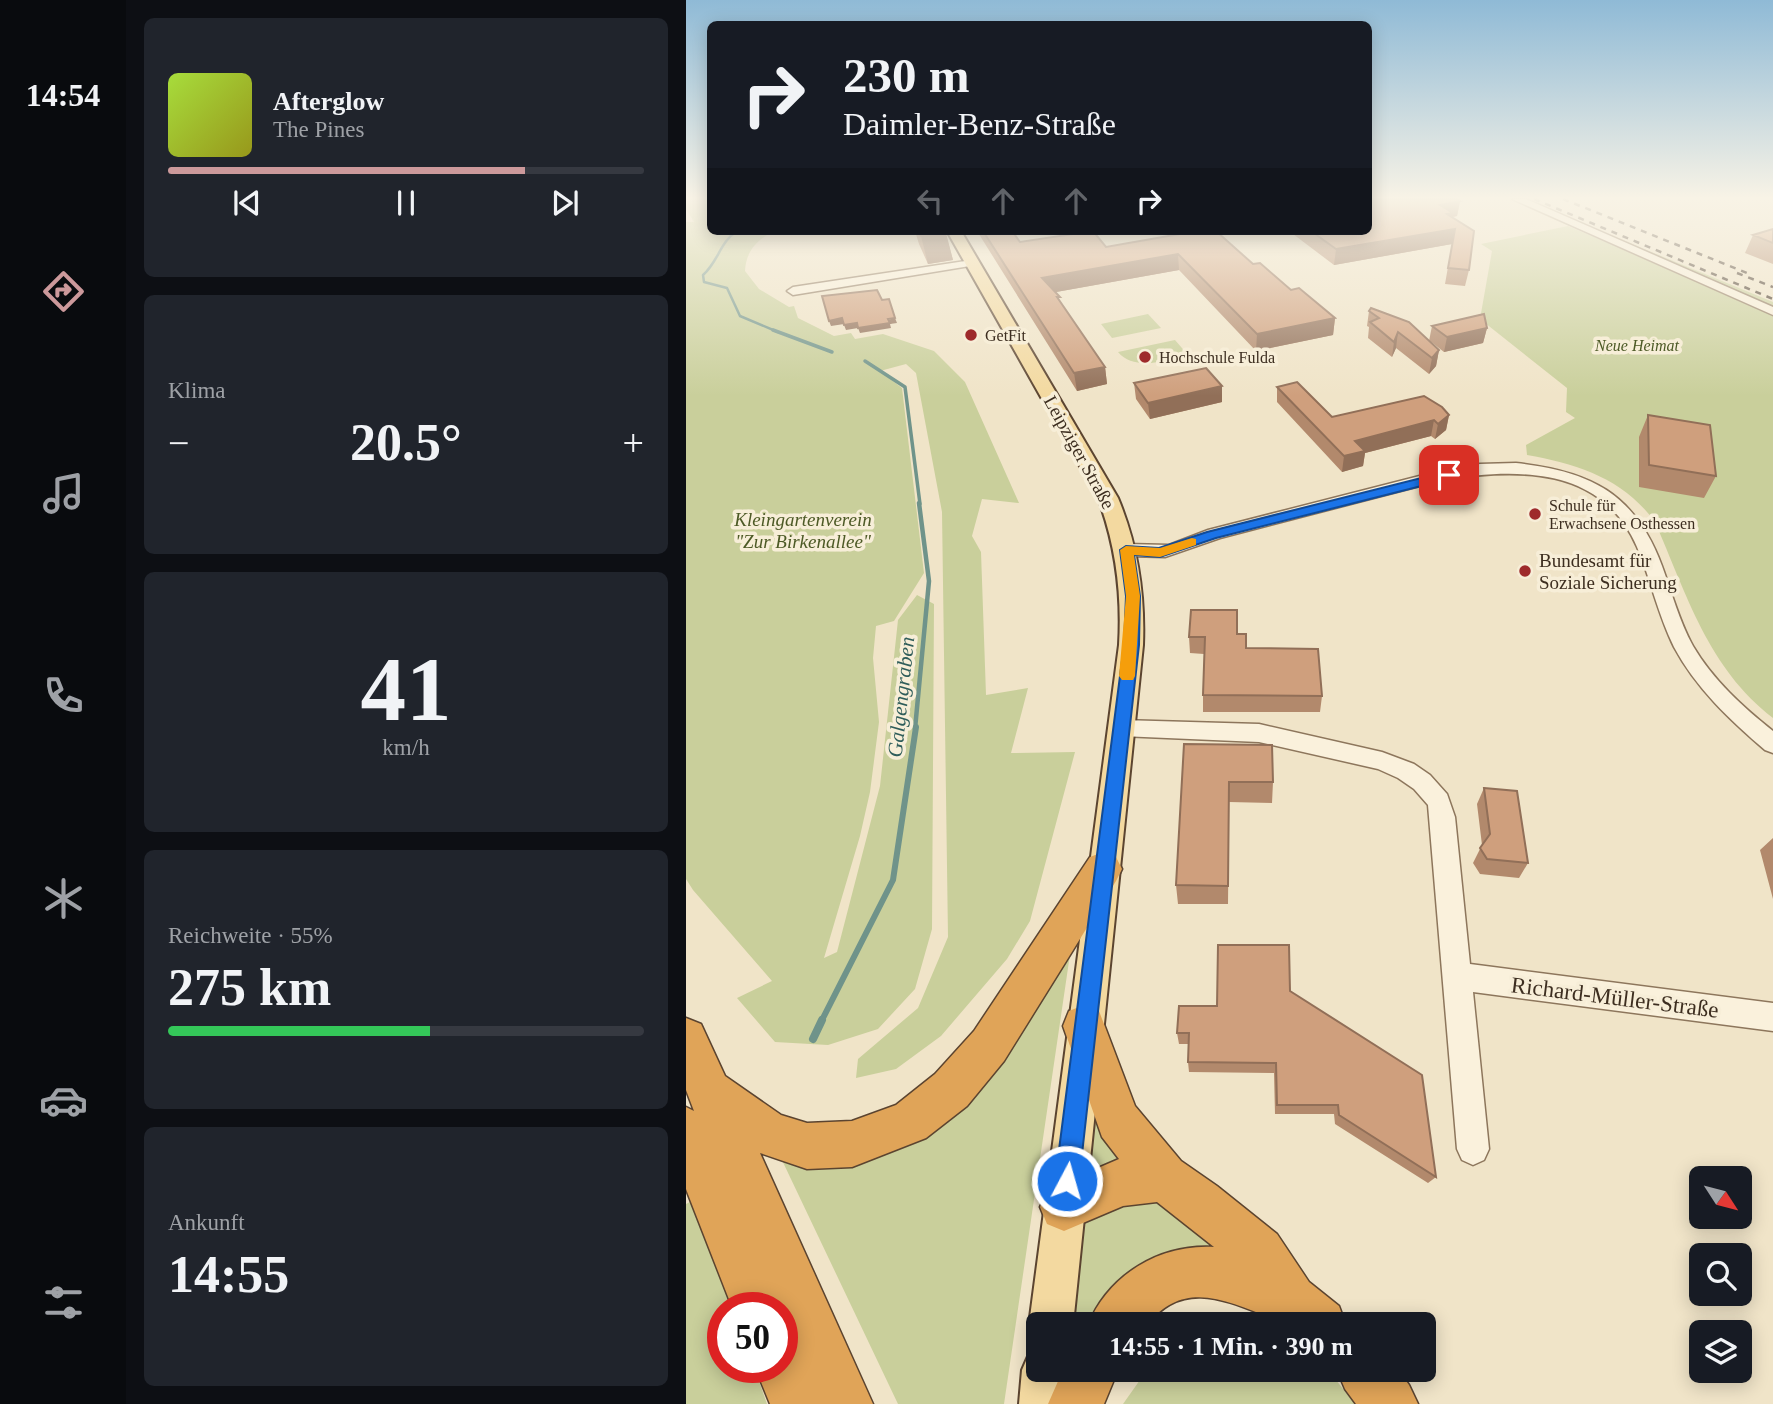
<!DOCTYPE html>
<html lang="de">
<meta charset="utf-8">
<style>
body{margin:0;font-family:"Times New Roman",serif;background:#20242c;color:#f1f3f6;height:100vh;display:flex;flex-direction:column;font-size:26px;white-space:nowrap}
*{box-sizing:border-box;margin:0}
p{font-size:23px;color:#9ea1a6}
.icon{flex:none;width:38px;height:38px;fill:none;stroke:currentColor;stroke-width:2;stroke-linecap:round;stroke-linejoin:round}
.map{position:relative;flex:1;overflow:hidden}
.side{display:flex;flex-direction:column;gap:18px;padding:18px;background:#0d0f14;width:560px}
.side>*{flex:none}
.guide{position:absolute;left:21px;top:21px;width:665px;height:214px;border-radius:10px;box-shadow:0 4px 18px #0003;background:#171b24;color:#f1f3f6;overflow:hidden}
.needle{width:46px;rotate:126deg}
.controls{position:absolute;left:1003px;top:1166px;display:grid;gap:14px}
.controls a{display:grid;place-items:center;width:63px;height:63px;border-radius:10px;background:#171b24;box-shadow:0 4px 18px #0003;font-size:35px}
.speed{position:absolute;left:21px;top:1292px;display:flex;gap:14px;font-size:35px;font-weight:700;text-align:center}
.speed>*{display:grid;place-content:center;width:91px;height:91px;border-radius:50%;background:#171b24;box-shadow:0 4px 18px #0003;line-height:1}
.speed .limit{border:10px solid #d22;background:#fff;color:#111}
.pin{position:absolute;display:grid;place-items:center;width:60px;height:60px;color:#fff;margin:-30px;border-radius:14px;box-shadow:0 4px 10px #0006}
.me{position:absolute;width:77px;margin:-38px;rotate:6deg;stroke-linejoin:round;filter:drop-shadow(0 0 5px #0008)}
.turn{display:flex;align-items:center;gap:24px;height:147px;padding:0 21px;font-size:32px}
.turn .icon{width:91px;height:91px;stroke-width:2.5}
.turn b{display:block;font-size:49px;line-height:60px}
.lanes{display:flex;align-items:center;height:66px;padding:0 21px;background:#0003;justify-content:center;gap:35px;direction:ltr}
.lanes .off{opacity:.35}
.big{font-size:52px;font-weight:600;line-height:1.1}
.side .card{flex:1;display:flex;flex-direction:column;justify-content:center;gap:10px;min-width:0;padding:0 24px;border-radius:10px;background:#20242c}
.side .dial{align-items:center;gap:0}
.dial b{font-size:91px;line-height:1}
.song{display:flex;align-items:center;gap:21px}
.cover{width:84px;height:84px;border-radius:10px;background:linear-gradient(135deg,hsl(80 70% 55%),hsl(60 70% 35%))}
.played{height:7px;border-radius:4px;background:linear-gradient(90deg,#cc999b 75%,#363941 75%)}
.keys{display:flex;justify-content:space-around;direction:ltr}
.heat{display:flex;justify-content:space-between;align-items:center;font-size:38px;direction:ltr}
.charge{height:10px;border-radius:5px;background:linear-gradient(90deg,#34c759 55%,#363941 0)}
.trip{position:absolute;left:340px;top:1312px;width:410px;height:70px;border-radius:10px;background:#171b24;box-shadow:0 4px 18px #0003;font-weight:600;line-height:70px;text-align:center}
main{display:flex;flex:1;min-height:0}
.tab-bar{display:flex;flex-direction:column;width:126px;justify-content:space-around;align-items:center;background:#090b0e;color:#9ea1a6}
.tab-bar .icon{width:49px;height:49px}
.tab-bar .active{color:#cc999b}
.tab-bar b{font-size:32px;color:#f1f3f6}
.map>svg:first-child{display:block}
</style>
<main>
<nav class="tab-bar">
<b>14:54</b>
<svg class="icon active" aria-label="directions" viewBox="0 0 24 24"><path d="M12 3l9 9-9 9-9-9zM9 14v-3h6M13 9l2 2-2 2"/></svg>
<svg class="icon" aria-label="music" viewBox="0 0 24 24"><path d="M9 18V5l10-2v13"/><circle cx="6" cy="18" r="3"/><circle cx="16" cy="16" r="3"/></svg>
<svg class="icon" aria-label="phone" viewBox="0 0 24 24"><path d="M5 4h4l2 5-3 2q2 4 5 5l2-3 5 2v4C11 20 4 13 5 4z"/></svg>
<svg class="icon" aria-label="climate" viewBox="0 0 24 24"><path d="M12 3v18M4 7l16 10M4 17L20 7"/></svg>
<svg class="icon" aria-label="car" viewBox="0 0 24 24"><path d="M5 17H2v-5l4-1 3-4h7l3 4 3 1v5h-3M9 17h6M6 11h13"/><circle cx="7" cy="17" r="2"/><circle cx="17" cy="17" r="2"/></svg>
<svg class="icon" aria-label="filters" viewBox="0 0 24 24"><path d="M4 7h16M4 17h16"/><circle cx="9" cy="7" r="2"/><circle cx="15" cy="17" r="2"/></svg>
</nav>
<section class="side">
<div class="card">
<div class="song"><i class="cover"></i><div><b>Afterglow</b><p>The Pines</p></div></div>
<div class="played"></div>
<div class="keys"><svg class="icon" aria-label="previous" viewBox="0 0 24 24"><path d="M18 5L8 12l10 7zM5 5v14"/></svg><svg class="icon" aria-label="pause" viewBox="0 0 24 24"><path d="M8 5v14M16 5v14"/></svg><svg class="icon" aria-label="next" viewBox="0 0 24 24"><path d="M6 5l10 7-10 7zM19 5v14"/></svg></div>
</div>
<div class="card"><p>Klima</p>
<div class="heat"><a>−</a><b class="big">20.5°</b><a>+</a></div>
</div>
<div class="card dial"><b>41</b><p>km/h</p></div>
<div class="card"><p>Reichweite · 55%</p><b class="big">275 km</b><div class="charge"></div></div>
<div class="card"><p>Ankunft</p><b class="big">14:55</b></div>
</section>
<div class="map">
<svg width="1087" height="1404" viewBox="0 0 1087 1404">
<rect width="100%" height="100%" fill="#f0e4c8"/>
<path fill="#c9cf9b" d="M0,199H24V231H88C71,240 60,251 59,271L73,289L103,307L108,306L112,318L148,336L165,333L169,339L197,334L248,351L279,382L333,503L296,499L286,536L295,552L300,695L342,688L325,753L389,752L344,921L321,959L255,1036L210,1069L170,1078L172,1059L232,1008L262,937L256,512L230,373L220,364L194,371L216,388L238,573L208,621L190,626L187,658L193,722L184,792L174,836L138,958L151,952L194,786L212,620L231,595L248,604L246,929L229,989L192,1029L142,1045L89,1042L51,998L86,981L7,890L0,879V222H8L0,209Z
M871,213L1087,302V308Z
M882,226L1087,313V718C1022,668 1001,595 969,522C938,479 892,464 841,455L840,445L889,418L880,412L881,388L794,319L806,251L795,244Z
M462,314L475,328L426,338L415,324Z
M489,340L502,355C481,360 449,372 432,352Z
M387,934L318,1404H212L94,1156L203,1149Z
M408,1101L447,1160L397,1182Z
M450,1198L476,1205L545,1247L409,1325H389L396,1220Z
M6,1201L46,1307H37V1367H68L81,1404H0V1204Z
M461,1370H642L669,1404H437Z"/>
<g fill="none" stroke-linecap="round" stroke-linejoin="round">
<path stroke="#6f938a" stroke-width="2.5" d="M51,231C34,242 32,262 17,275L18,282L41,288L54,316L92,332"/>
<path stroke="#6f938a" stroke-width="3.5" d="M87,330L146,352
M179,361L219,387L234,504"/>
<path stroke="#6f938a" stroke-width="4.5" d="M229,729L243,581L233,503"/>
<path stroke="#6f938a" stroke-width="6" d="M135,1022L207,880L230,727"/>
<path stroke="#6f938a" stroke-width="8" d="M127,1039L136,1020"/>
<g stroke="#8d765c" stroke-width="3">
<path id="minor" d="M826,199H840L1087,307V315Z
M286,260L290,261V265L107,295L101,291L107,287Z
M830,463C904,471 949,493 976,566C986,593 993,621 1007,646C1027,680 1057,707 1087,731V753L1079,750C1044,720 1010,688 988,647C972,615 965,580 951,547C916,466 831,468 757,480L534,538L479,557L440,556L431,550L440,544L483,545L522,530L757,470L794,464Z
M435,720L573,724L696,752L728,764L744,775L761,794L769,817L784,964L1087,1003V1031L787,992L803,1149L798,1160L787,1165L776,1160L771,1149L742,805L728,789L712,778L692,769L573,742L435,736L427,734L424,728L427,722Z"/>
</g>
<g stroke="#5b4430" stroke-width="4">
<path id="major" d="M261,231H275L432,498C452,546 459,593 457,645L387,1325H352V1341L343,1325L433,645C436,593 430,546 412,498Z
M352,1351V1370H381L379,1404H333L336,1370L343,1354Z"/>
</g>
<g stroke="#5b4430" stroke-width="3">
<path id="highway" d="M417,852L430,857L436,869L430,881L318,1061L281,1106L240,1138L166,1167L121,1169L74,1153L187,1404H84L69,1367H96V1339L106,1343L96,1320V1307H46L0,1189V1107L8,1111L0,1090V1018L15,1024L39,1076L95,1115L121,1123L166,1121L210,1105L249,1074L288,1031L404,857Z
M398,1005L413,1011L449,1106L495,1161L531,1186L591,1234L623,1282L653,1306L660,1325H594L588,1319C543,1302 498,1277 461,1325H402C423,1274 474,1244 528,1247L471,1202L437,1206L378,1231L361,1224L354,1207L361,1190L433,1159L416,1137L377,1026L383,1011Z
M377,1370H432L418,1404H362Z
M651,1370H712L723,1385L732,1404H670L659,1389Z"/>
</g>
<use href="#minor" fill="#faf1dc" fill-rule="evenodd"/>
<use href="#major" fill="#f3d9a0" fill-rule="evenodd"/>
<use href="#highway" fill="#e0a458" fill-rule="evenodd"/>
<path stroke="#3d2e20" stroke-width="2.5" stroke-dasharray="6 6" stroke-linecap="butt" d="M848,199L1087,299
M877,199L1061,273
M1051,273L1087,287"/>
</g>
<path fill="#b2896c" d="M774,201L771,216L766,217L783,270L779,286L759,284L766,244L648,265L603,231H682Z
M1087,229V264L1059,253L1067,235Z
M229,231H259L267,260L242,264L233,244Z
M291,231H326L334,242L420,247L492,234L488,231H530L567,264L605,290L649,318L647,335L570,351L493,270L370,292L375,304L419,367L421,384L391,391Z
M683,311L743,341L746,326L801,328L797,343L758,352L744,341L753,350L750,366L743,374L710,348L706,357L682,338L683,327L681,326Z
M448,383L536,386V402L464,419L450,399Z
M591,387L646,417L763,415L760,430L749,439L745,436L679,453L677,466L656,472L591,402Z
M962,415L1030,476L1018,498L953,487V437Z
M551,634L560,648L636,696L634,712H517V695L518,654L504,653L503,637Z
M498,744L587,782L586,803L543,802L542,904H492L490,885Z
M798,788L842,863L833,878L794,874L787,863L796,845L791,804Z
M1087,838V899L1074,850Z
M604,991L750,1177L742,1183L649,1124L648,1114H589L588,1073L503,1072L502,1062L503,1044H493L491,1033L531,1006Z"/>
<path fill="#916f58" d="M774,201L771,216L766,217L764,228L754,205Z
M769,229L766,244L648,265L650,249Z
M260,233L267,260L242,264L235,236Z
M492,254L493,270L359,294L356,278Z
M156,318L158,324L145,326L143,321Z
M209,318L211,323L204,324L205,328L174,333L172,328Z
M649,318L647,335L570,351L571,334Z
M171,323L172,328L160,330L158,325Z
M801,328L797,343L758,352L761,337Z
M712,332L710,348L706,357L708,342Z
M753,350L750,366L743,374L746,358Z
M419,367L421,384L391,391L388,373Z
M536,386V402L464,419L462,403Z
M763,415L760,430L749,439L752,424Z
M748,420L745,436L679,453L677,466L656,472L658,456L669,441Z"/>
<path fill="#cf9f7d" stroke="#916f58" stroke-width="2" d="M682,199H770L774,201L754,205L767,213L761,214L788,231L783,270L762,268L769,229L650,249L625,231H682Z
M1087,229V243L1067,235Z
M232,231H259L260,233L235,236Z
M297,231H326L334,242L407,231L420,247L505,232L504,231H530L567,264L574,263L605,290L613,288L649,318L571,334L492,254L356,278L374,297H371L419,367L388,373Z
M191,290L196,300L203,299L209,318L202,319L204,323L172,328L171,323L158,325L156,318L143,321L136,296Z
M685,308L723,322L753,350L746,358L712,332L708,342L684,322L693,318L683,311Z
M798,314L801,328L761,337L746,326Z
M520,368L536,386L462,403L448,383Z
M611,382L646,417L738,396L756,407L763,415L752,424L748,420L669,441L679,451L658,456L591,387Z
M962,415L1024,425L1030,476L963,465Z
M505,610H551V634H560V648L632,649L636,696L517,695L519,637H503Z
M498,744L586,745L587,782H543L542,886L490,885Z
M798,788L831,791L842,863L801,859L794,848L804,834Z
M532,945H603L604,991L736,1075L750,1177L653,1115L652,1105H591L590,1063L502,1062L503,1033H491L493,1006H531Z"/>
<linearGradient id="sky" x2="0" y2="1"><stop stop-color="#8fbad6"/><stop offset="0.5" stop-color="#f8f3e6"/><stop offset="1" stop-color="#f8f3e6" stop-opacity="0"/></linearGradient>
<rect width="1087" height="396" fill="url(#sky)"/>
<path fill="#1a73e8" stroke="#114b97" stroke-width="2" d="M763,471L767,472V478L530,538L474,557L448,555L454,596L453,645L393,1181L389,1190L381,1193L372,1190L369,1181L438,645L440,596L434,550L440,546L473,548L521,532Z"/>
<path fill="#f59e0b" d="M506,538L510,539V545L474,557L448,555L454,596L449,676L447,680H436L433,676L440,596L434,550L440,546L474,548Z"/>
<g fill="#9e2a2b" stroke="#f7eed8" stroke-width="2.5">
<circle cx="285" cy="335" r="7"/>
<circle cx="459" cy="357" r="7"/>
<circle cx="849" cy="514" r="7"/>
<circle cx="839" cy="571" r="7"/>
</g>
<g text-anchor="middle" stroke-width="7" stroke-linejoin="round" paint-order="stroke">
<g font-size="16" fill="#3d2e20" stroke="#f7eed8" text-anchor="start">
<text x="299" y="341">GetFit</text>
<text x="473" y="363">Hochschule Fulda</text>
<text x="863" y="511">Schule für<tspan x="863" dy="18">Erwachsene Osthessen</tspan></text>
</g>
<g font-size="16" font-style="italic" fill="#4d5a26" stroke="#f7eed8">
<text x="951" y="351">Neue Heimat</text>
</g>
<g font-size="19" fill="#3d2e20" stroke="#f7eed8">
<text transform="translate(394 452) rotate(61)" y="7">Leipziger Straße</text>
</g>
<g font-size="19" font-style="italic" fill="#4d5a26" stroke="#f7eed8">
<text x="117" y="526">Kleingartenverein<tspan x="117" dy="22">"Zur Birkenallee"</tspan></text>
</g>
<g font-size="19" fill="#3d2e20" stroke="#f7eed8" text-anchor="start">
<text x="853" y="567">Bundesamt für<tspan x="853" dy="22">Soziale Sicherung</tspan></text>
</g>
<g font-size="21" font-style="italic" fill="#2f5d5a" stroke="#f7eed8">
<text transform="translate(215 697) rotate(-84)" y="7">Galgengraben</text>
</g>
<g font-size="23" fill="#3d2e20" stroke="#f7eed8">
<text transform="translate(929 997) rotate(7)" y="8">Richard-Müller-Straße</text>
</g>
</g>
</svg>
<div class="controls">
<a><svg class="needle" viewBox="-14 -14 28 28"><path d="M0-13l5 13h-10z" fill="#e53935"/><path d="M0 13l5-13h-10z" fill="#9ea1a6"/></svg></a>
<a><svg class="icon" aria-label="search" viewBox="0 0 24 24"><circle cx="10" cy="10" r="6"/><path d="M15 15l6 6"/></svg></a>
<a><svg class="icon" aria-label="layers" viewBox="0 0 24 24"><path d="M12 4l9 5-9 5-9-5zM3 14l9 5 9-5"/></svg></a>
</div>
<div class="speed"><div class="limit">50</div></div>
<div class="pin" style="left:763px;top:475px;background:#d93025"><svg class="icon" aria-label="arrive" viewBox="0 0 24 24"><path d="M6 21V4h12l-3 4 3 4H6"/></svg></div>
<svg class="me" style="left:381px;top:1181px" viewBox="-20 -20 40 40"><circle r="17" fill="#1a73e8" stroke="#fff" stroke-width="3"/><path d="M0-11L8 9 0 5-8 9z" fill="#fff"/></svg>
<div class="trip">14:55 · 1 Min. · 390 m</div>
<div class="guide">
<div class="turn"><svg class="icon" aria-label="right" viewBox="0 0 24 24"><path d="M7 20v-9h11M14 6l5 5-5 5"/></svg><div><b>230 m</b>Daimler-Benz-Straße</div></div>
<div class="lanes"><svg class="icon off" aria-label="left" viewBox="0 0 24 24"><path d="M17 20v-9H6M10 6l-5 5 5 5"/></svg><svg class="icon off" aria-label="ahead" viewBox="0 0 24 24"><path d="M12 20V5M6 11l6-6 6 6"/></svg><svg class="icon off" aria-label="ahead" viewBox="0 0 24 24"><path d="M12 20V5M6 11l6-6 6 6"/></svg><svg class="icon" aria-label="right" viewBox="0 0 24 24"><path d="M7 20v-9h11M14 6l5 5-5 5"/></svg></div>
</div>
</div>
</main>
